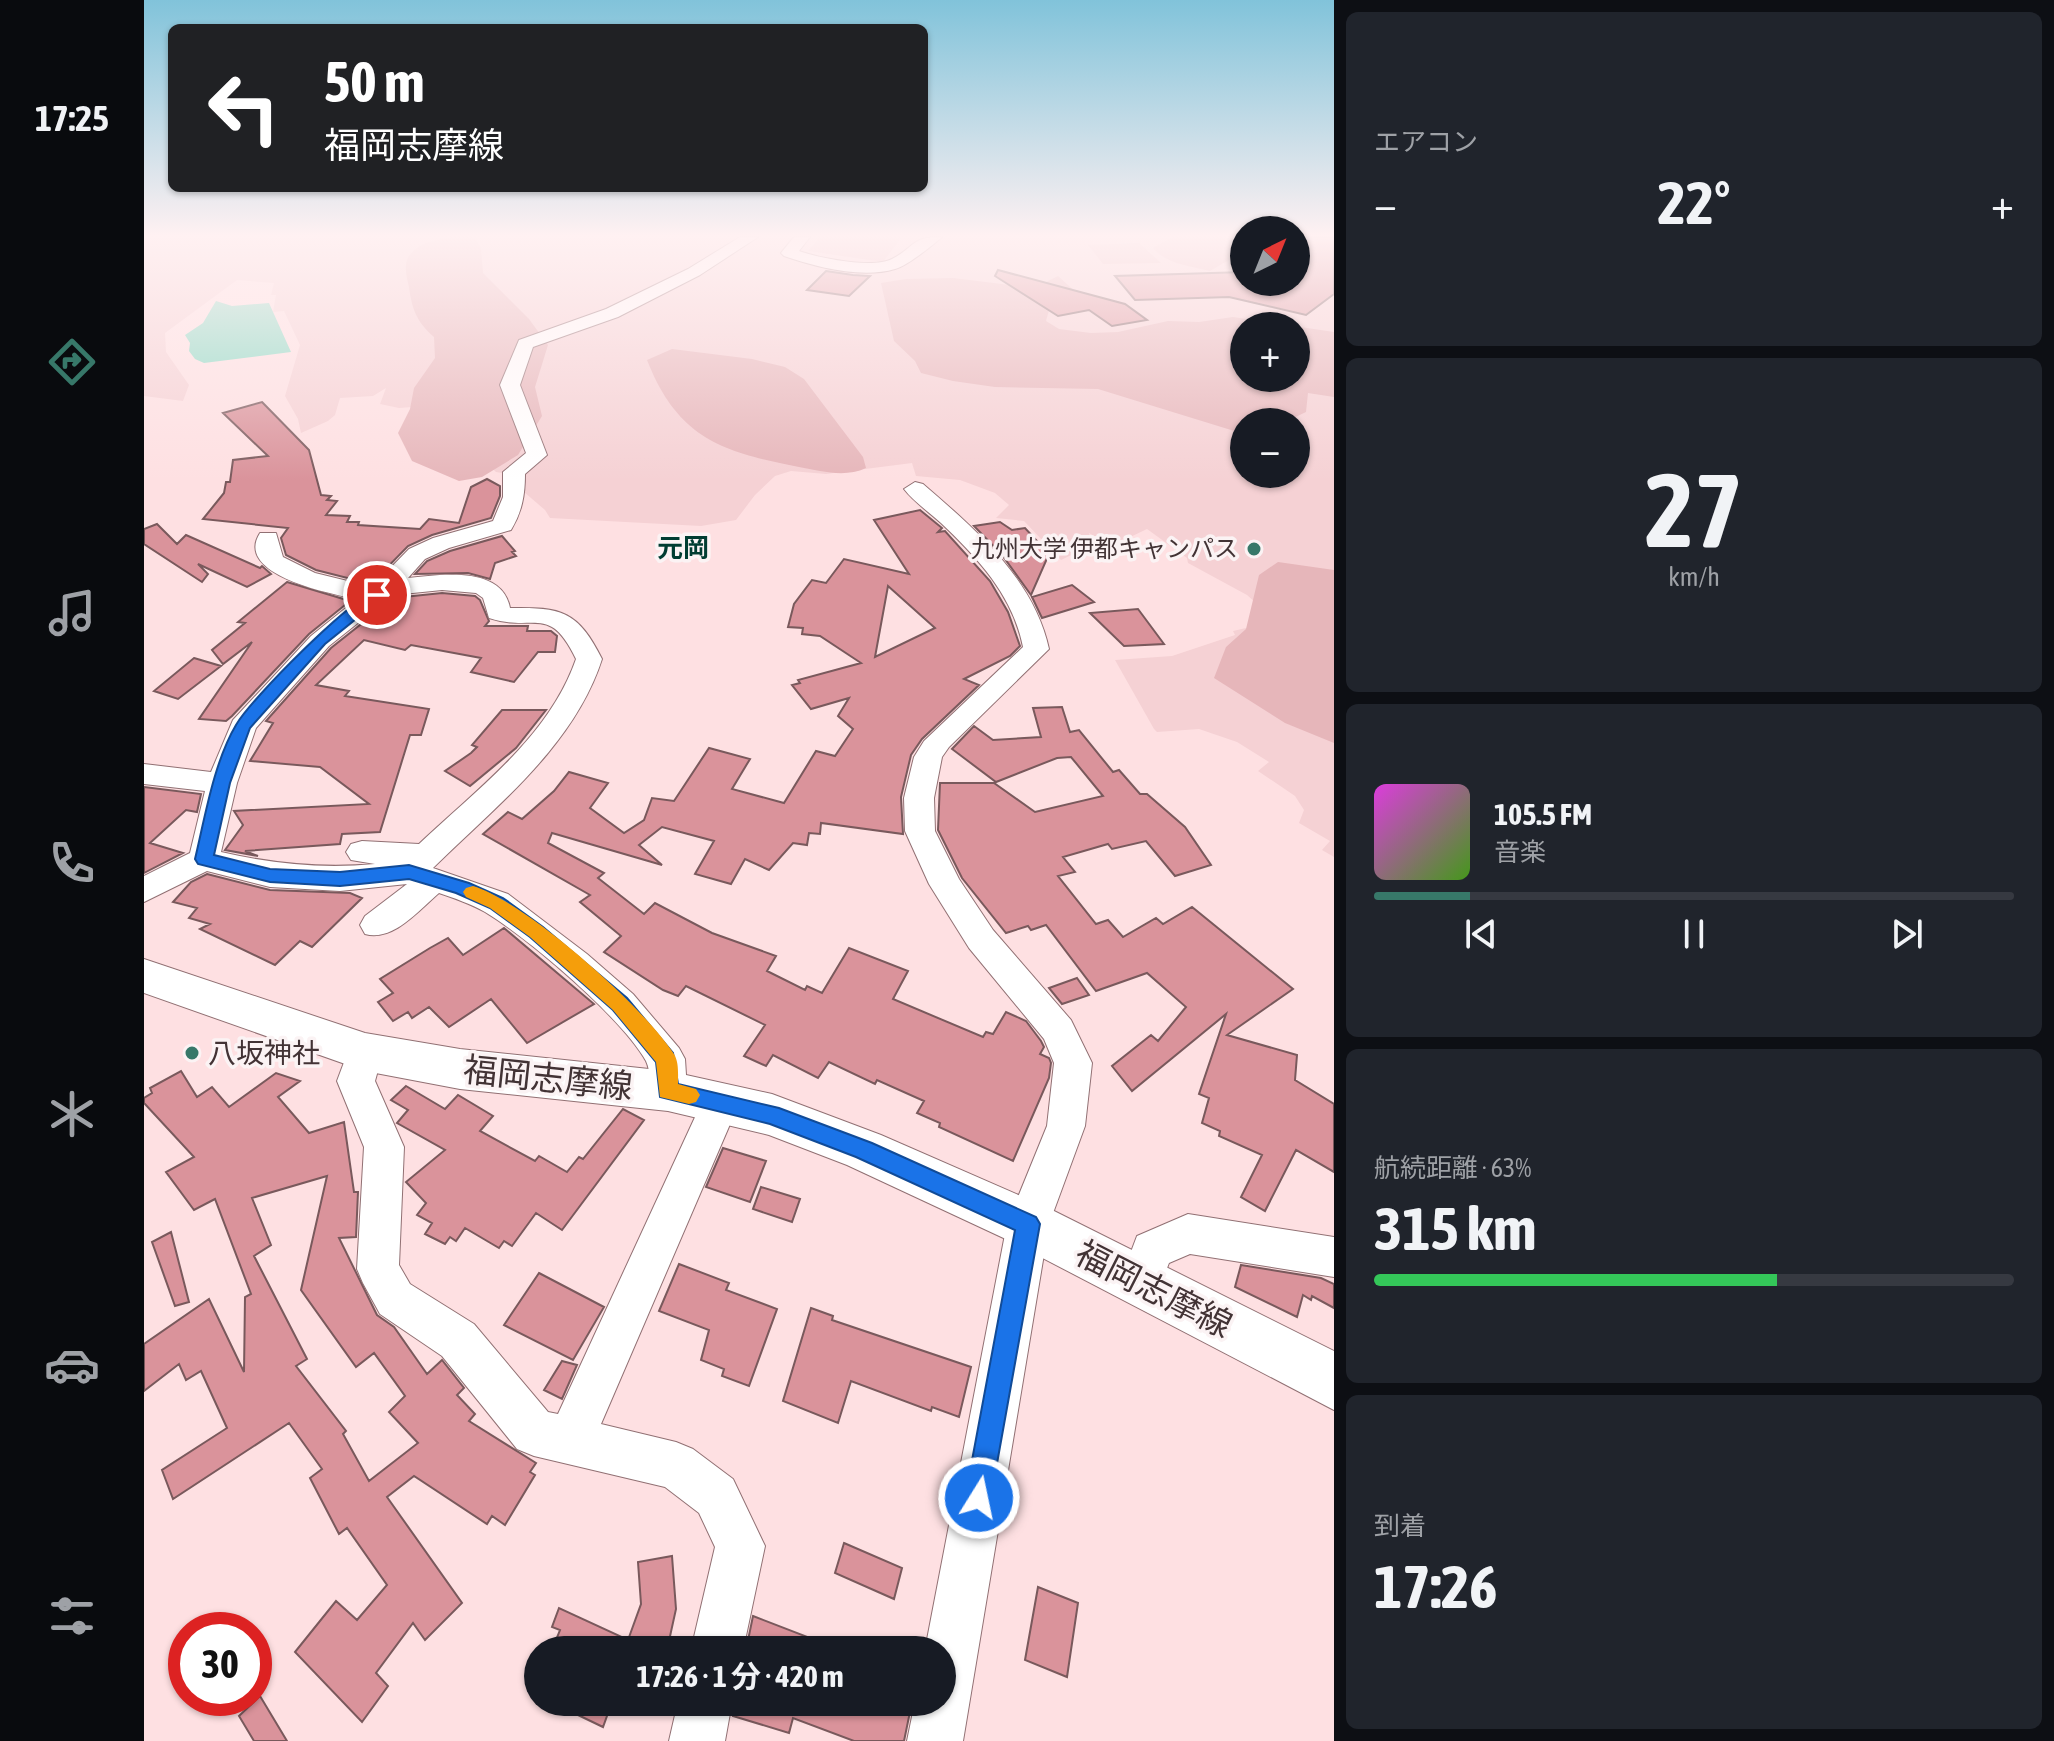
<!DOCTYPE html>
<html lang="ja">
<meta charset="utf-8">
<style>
body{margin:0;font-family:"Asap Condensed","Noto Sans JP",sans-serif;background:#20242c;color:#f1f3f6;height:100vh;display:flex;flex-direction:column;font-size:30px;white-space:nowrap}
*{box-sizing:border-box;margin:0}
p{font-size:26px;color:#9ea1a6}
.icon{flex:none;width:44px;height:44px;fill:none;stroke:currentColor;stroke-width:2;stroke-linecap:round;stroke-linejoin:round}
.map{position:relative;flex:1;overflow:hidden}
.details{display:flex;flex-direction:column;gap:12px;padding:12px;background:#0d0f14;width:720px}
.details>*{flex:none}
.banner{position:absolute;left:24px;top:24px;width:760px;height:168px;border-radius:12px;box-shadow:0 2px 6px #0004;background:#202124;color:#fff;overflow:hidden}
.needle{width:52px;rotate:43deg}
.buttons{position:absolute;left:1086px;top:216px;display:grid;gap:16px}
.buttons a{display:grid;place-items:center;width:80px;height:80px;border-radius:50%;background:#171b24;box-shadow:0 2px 6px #0004;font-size:40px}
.speed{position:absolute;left:24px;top:1612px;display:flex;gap:16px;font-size:40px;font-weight:700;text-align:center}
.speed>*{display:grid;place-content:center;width:104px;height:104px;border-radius:50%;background:#171b24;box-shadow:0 2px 6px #0004;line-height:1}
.speed .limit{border:12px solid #d22;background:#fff;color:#111}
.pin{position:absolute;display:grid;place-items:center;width:68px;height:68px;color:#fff;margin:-34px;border:4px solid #fff;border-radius:50%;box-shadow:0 2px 8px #0007}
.me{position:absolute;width:88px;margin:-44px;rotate:10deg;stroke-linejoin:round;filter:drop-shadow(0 0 6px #0008)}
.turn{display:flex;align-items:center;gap:28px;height:168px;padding:0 24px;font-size:36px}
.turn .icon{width:104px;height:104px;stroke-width:2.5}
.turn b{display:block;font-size:56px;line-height:68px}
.big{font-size:60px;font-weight:700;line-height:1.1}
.details .widget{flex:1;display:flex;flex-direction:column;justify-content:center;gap:12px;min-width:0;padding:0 28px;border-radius:12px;background:#20242c}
.details .dial{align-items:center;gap:0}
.dial b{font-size:104px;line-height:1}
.song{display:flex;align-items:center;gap:24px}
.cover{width:96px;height:96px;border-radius:12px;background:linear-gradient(135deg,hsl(300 70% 55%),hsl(100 70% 35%))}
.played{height:8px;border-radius:4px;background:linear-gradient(90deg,#377869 15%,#363941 15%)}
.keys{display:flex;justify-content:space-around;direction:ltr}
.heat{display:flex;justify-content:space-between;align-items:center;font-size:44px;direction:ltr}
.charge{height:12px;border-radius:6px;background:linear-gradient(90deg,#34c759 63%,#363941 0)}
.trip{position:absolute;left:380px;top:1636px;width:432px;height:80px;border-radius:40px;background:#171b24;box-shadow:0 2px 6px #0004;font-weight:700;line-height:80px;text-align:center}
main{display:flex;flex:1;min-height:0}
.tabs{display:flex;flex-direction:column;width:144px;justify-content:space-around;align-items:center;background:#090b0e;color:#9ea1a6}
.tabs .icon{width:56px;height:56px}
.tabs .current{color:#377869}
.tabs b{font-size:36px;color:#f1f3f6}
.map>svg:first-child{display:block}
</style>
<main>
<nav class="tabs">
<b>17:25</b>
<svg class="icon current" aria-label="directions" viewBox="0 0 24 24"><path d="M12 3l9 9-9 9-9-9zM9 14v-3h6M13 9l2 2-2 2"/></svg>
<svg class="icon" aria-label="music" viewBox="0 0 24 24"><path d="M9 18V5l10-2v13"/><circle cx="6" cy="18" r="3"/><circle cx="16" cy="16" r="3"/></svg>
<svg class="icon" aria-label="phone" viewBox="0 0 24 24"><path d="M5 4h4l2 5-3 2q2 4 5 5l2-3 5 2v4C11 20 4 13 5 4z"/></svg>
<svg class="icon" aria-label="climate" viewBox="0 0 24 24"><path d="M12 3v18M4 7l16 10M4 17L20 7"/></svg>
<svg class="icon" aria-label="car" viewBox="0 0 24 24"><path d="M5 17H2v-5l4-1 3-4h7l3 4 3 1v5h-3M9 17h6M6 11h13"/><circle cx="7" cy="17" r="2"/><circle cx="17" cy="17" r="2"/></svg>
<svg class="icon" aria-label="filters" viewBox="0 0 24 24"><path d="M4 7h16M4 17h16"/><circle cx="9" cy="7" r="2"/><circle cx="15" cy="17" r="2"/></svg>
</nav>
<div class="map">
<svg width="1190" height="1741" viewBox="0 0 1190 1741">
<rect width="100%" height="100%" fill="#fee0e2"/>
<path fill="#f5d1d4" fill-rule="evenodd" d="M0,237H1100V282H1152V237H1190V857L1178,850L1186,841L1155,823L1160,810L1151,796L1114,771L1125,762L1093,742L1055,729L1013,732L1010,729L971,660L1028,656L1091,635L1089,631L1132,621L1103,595L1044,563L1043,558L1003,529L976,542H960L945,533L948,545L917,560L880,521L852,518L865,505L851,493L816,480L772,476L768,463L682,474L647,471L631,476L611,495L592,520L557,526L406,518L401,510L358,473L352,472L281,406L255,408L236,404L242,388L229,396L196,398L191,415L184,421L157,433L154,419L141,396L156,345L140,311L129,312L132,295H127L130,283L93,280L21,333L22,352L45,385L39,401L0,396ZM1100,326H1152V378H1100ZM1100,422H1152V474H1100Z"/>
<path fill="#e6b6ba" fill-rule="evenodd" d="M331,237L337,249L339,273L385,319L404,345L391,387L398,416L374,455L338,477L315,481L268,461L254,433L266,409L270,388L291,358L290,337C273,322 268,310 265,287C263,278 259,265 265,256C278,237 311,237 331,237Z
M676,237H758L739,262L664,251Z
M1028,237H1100V251L1066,271C1046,266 1022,264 1009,248Z
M995,243L1017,263L959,264L944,245Z
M914,276L934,294L907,303L902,321L915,329L947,333L974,332L1024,321L1055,322L1089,317L1190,332V397L1164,393L1162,412L1141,422H1100V434L954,389L851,387L809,381L777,373L771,361L750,341L737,283L762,279L809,278L890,288ZM1100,326H1152V378H1100Z
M528,349L608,359L641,367L660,379L719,457L722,468C701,478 677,471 655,467C579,452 534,439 503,360Z
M1134,562L1190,570V743L1141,723L1070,678L1082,647L1102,629L1115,575Z"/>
<path fill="#88dac4" d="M72,301L88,306L125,303L147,352L60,363L51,359L45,351L46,343L41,335L59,323Z"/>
<path fill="#da939b" stroke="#79595c" stroke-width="2" fill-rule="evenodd" d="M1152,237H1190V294L1162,315L1085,297L991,300L971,276L1100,272V282H1152Z
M854,270L981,304L1003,320L968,326L945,310L914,316L851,276Z
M682,271L709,275L726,276L705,296L663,290Z
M118,402L165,450L177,495L187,496L183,500L193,501L182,515L206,516L203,522H215L214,525L276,529L285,519L315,523L327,487L343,479L356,486V496L347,518L288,535L264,546L227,584L172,570L142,555L137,538L144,528L59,519L80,493L82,482H86L89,460L124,456L79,413Z
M776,510L798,528L794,532L801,531L846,581L864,612L876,646L866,656L820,679L835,685L778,739L767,755L757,797L759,834L677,823L676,834L665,833L663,845L649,843L625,870L601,859L587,884L551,874L570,841L518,827L495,845L518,865L408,833L404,843L460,873L454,878L500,914L511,903L568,933L632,956L623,971L661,990L663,986L678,993L705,948L764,971L749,999L839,1037L842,1032L849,1034L862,1012L882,1021L897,1041L900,1047L896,1054L905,1058L907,1063L905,1078L869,1161L795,1127L796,1123L773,1113L780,1101L733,1080L731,1084L685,1062L674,1078L629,1055L622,1066L600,1056L621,1025L542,986L534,996L519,990L460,952L477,936L436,902L446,895L339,834L364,812L378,819L410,791L425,772L464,783L446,808L480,833L500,820L508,798L530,801L565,748L606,759L588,789L640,803L672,751L691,756L709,729L694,716L705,698L667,709L648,685L656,683L654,680L717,663L676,636L658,634L659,628L644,627L650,604L668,580L682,583L700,559L765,574L730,520ZM744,586L791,628L731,657Z
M856,522L868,530L881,528L905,554L887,595L858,555L830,526Z
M13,524L33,544L42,535L116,568L118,566L127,574L103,587L54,564L64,574L58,582L0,544V529Z
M358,536L371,551L368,552L372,556L351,563L346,579L324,573L271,574L283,561L306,551Z
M143,582L206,601L165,634L88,716L82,721L55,719L108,642L79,664L68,650L101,623L94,622Z
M928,585L950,602L898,618L888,597Z
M298,593L331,596L336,600L345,621L341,626H384L383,631H407L413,636L411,652H394L370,682L327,672L337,658L267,645L261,650L220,640L172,685L205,691L201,696L285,709L277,735H266L236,832L198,834L196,844L101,851L114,856L81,850L99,825L90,811L225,804L176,767L106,761L129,723L122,721L187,648L250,598Z
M994,609L1020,644L980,646L946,613Z
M50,658L77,666L34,699L10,691Z
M918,707L926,732L935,730L969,772L975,770L996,794H1003L1041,827L1067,865L1031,876L1002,841L968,849L964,844L919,857L931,872L914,876L952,924L964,920L979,937L1012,918L1019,924L1048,907L1149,989L1083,1035L1153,1055L1151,1080L1190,1104V1172L1152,1150L1121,1211L1097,1197L1118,1155L1075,1136L1076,1131L1058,1123L1065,1098L1055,1094L1082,1014L988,1091L968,1066L1007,1035L1014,1041L1042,1007L1003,973L952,991L902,925L887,930L884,926L862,933L818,878L794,830L796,783H850L891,812L959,796L927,757L913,758L852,782L808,749L830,726L849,740L897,737L889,708Z
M358,710H402L372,748L326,786L301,771L327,753L333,747L328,745Z
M0,787L57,794L53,812L42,810L6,843L39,853L0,873Z
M63,874L126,890L206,893L218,898L168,947L156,941L131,965L56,929L66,924L45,918L53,908L29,902L47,882Z
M360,928L450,1004L383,1043L347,999L305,1027L285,1007L268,1018L264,1012L249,1021L234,1002L249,993L236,979L286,948L304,938L319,955Z
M933,978L945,995L918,1004L905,988Z
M37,1071L53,1097L68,1087L85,1107L132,1073L156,1081L134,1097L165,1133L200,1122L210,1192H214L212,1237L195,1238L233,1315L250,1327L283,1374L298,1360L320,1388L313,1395L331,1414L325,1421L392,1463L386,1472L391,1475L361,1525L348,1516L343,1524L270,1476L243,1497L318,1603L281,1640L269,1623L232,1673L244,1686L218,1722L151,1652L192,1601L213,1620L243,1585L203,1528L195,1534L166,1478L178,1469L145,1423L29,1499L18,1470L83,1428L57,1371L42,1380L35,1364L0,1391V1344L65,1299L100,1372L101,1297L107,1294L71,1199L50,1210L22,1172L50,1157L0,1103V1098L8,1093L6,1088ZM183,1176L157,1290L212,1367L230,1353L261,1396L245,1412L274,1443L225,1481L199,1434L202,1431L152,1366L163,1359L110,1256L127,1245L108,1198Z
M262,1086L301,1109L314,1095L349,1116L336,1131L391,1161L395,1156L423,1172L435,1157L439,1159L479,1109L500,1120L418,1230L392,1213L368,1246L360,1241L355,1248L321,1228L312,1241L306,1237L301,1244L281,1234L288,1223L273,1215L282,1203L262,1182L301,1150L253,1123L264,1110L247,1100Z
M579,1148L622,1161L606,1202L562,1187Z
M617,1187L656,1199L648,1222L609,1209Z
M27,1232L45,1302L31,1306L8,1242Z
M535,1264L585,1283L582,1290L633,1309L605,1386L578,1376L580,1369L557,1360L565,1330L515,1311Z
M1097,1265L1177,1278L1190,1284V1308L1168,1296L1167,1300L1159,1295L1153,1317L1091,1287Z
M395,1273L460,1307L429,1360L360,1325Z
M667,1308L689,1316L688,1320L827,1367L815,1417L788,1407L787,1411L707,1381L694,1423L639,1401Z
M418,1361L433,1365L418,1399L400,1390Z
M700,1543L758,1568L750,1599L691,1573Z
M528,1556L532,1609L523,1650H408L416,1630L408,1627L415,1608L484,1640L497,1604L494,1562Z
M894,1587L934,1603L923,1677L881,1660Z
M609,1616L692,1648L691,1650H602Z
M116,1696L143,1741H110L95,1716Z
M407,1702H468L459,1727Z
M591,1702H768L760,1741H710L649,1718L645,1733L589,1716Z"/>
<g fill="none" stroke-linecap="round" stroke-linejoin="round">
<g stroke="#917073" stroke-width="2">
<path id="minor" d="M596,237H614L556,275L474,317L389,347L376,385L403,455L381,474C381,495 378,512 367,530L305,548L281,559L264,578C296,575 358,565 366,608C418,607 434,611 458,659C430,746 352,806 289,868L364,894L443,954L489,994L535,1048L541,1059L543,1091L537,1102L524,1107L511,1102C504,1089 508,1073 502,1061C477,1017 385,939 341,912C327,904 310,898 295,893C275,910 249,942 221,934L216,925L221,916L263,884L196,891L126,887L63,871L0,902V876L46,853L61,791L0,784V764L67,772L89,720L167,636L213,599C188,594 89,575 116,533H132L139,557L171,573L228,587L265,549L289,538L349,521L359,497V472L382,453L356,385L375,340L462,309L544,269ZM298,590L332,593L339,598L345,618C391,633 405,603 432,659C405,737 333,789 275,844L218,841L207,844L202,852L207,860L231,864C178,869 129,864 77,852L93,783L112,728L127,711L185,646L249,595Z
M650,237H666L655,251C675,258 729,269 748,259C771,247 768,236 798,237C789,245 763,266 751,269C718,279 672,267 640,256L637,253Z
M771,482L779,484C831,529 890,579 905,649L805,747L798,757L790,798L791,831L815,879L849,930L927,1020L948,1063L941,1126L905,1224L819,1741H763L771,1702H798V1650H781L863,1224L903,1126L910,1063L900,1039L825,948L785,884L761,831L760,798L770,757L780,741L879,647C869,596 834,558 797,523C785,512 770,502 760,489Z
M221,1037L234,1041L239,1052L231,1081L260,1147L255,1265L266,1284L330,1324L404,1412L414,1414L564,1089L577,1085L590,1089L596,1101L457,1424L532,1442L549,1449L589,1479L621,1546L599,1650H547L571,1547L555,1513L521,1487L390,1456L373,1449L298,1356L236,1314L219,1283L213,1269L220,1147L193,1081L208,1041Z
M1044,1214L1190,1237V1277L1046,1254L1025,1263L1012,1296L997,1302L982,1296L976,1281L993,1236Z
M534,1702H588L581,1741H525Z"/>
</g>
<g stroke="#917073" stroke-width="2">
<path id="major" d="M0,959L221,1033L316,1049L524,1071L628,1094L737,1135L902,1207L1190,1351V1410L866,1241L703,1165L625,1135L524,1111L316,1089L221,1071L0,993Z"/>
</g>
<use href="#minor" fill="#fff" fill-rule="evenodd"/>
<use href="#major" fill="#fff" fill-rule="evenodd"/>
</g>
<linearGradient id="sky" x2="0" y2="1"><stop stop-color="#81c3da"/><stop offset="0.49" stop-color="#fff1f2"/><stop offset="1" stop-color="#fff1f2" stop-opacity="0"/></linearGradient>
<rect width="1190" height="481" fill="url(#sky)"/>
<path fill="#1a73e8" stroke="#114b97" stroke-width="2" d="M233,591L240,595L238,598L181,644L106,728L86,783L70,855L126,869L196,872L265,865L325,883L359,898L399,927L483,998L529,1053L534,1084L635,1108L728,1143L892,1217L896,1224L845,1508L835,1512L825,1508L821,1498L871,1230L712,1157L626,1124L516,1097L512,1062L469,1010L386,937L346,908L312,893L265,879L196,886L126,882L54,864L51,859C61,817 70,762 92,725C107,699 206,599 233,591Z"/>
<path fill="#f59e0b" d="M329,886C382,902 499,1006 530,1054C535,1062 534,1074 534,1084L552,1089L556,1095L552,1102L545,1104L516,1097L512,1062L469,1010L386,937L346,908L322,897L319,892L322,888Z"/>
<g fill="#377869" stroke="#fbf3f4" stroke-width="3">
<circle cx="1110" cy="549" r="8"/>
<circle cx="48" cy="1053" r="8"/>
</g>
<g text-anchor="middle" stroke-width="7" stroke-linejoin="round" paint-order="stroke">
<g font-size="24" fill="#423335" stroke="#fbf3f4" text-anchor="end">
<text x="1094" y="557">九州大学 伊都キャンパス</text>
</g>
<g font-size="26" font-weight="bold" fill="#003d32" stroke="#fbf3f4">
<text x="539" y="557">元岡</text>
</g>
<g font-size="28" fill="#423335" stroke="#fbf3f4" text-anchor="start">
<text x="64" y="1063">八坂神社</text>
</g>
<g font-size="34" fill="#423335" stroke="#fbf3f4">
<text transform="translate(404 1078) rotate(6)" y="12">福岡志摩線</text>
<text transform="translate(1010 1289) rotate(27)" y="12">福岡志摩線</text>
</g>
</g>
</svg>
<div class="buttons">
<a><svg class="needle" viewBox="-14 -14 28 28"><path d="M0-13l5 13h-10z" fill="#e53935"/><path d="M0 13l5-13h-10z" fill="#9ea1a6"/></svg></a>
<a>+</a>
<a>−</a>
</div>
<div class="speed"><div class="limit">30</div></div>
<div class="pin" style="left:233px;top:595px;background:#d93025"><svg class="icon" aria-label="arrive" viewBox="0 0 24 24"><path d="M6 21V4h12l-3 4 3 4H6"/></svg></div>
<svg class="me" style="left:835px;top:1498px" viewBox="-20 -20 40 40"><circle r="17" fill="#1a73e8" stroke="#fff" stroke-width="3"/><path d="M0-11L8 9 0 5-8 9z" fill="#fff"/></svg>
<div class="trip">17:26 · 1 分 · 420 m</div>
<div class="banner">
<div class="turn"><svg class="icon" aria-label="left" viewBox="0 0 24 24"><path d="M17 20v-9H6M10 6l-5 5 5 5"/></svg><div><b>50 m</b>福岡志摩線</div></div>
</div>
</div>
<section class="details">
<div class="widget"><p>エアコン</p>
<div class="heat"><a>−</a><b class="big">22°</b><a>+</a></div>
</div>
<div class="widget dial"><b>27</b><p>km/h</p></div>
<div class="widget">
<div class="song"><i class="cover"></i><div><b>105.5 FM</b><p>音楽</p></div></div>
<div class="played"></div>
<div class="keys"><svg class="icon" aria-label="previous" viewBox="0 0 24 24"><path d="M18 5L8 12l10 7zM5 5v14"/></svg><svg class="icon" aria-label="pause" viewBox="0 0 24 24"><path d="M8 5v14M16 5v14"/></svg><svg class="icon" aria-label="next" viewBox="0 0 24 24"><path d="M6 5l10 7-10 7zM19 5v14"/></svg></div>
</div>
<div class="widget"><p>航続距離 · 63%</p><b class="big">315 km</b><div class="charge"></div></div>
<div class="widget"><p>到着</p><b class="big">17:26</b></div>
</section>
</main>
